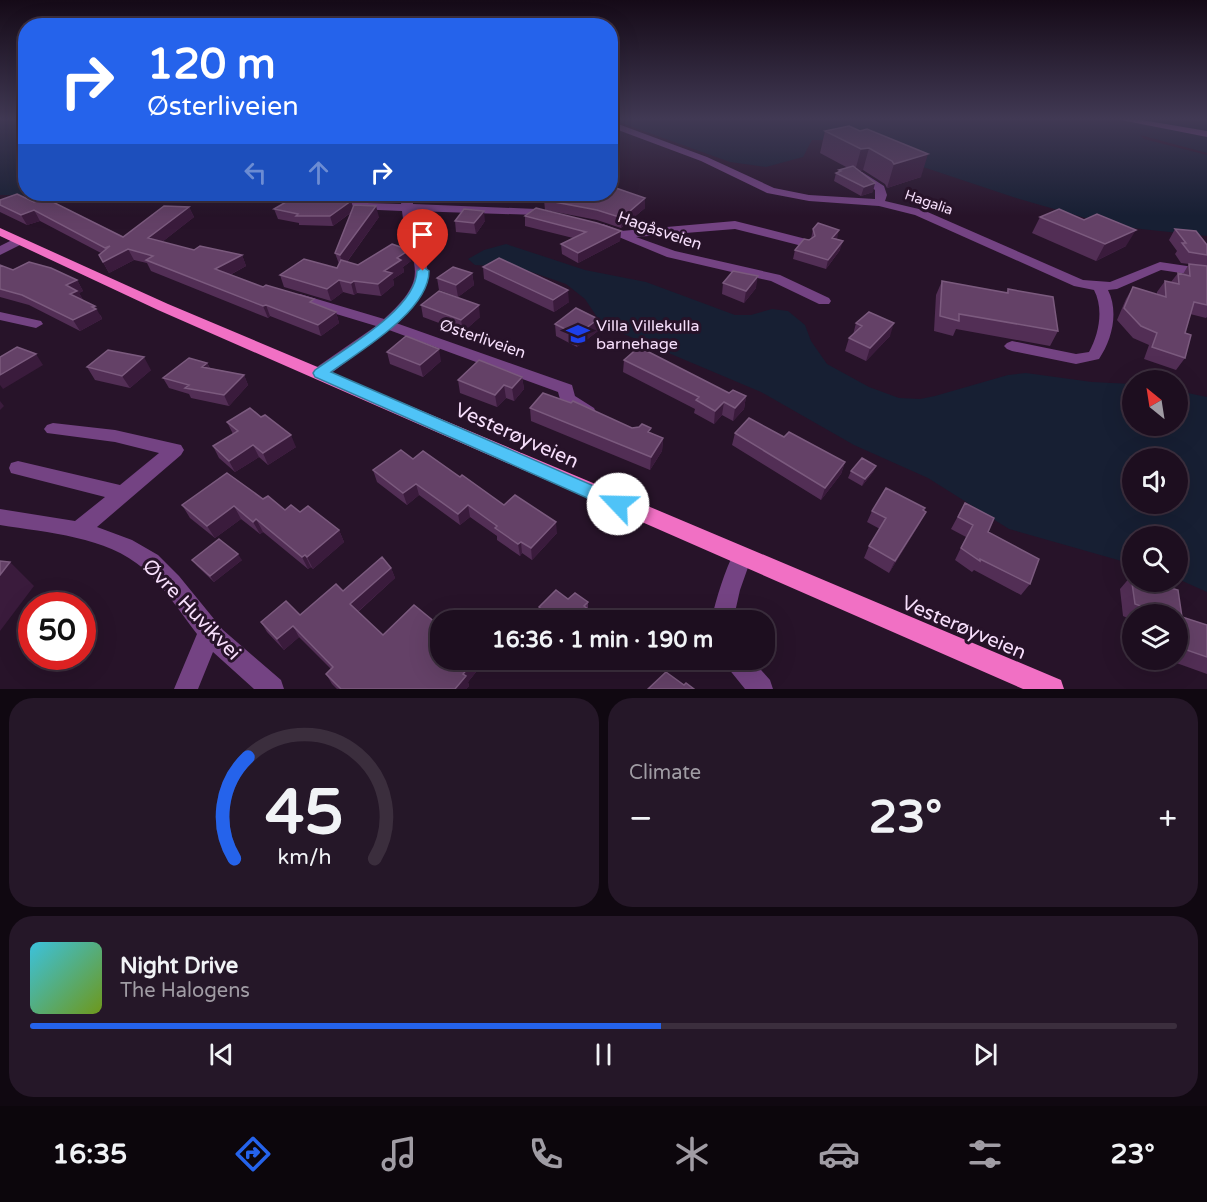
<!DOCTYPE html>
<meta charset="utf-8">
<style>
body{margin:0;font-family:"Varela Round",sans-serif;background:#251728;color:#f1f3f6;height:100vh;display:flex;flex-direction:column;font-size:22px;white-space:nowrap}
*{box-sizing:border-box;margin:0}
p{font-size:20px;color:#a09ca4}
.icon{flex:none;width:33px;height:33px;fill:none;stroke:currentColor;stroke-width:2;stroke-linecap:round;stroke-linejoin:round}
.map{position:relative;height:689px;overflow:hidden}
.details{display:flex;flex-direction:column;gap:9px;padding:9px;background:#100811;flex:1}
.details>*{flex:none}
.banner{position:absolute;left:18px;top:18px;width:600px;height:183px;border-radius:24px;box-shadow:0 6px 24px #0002,0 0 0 2px #3b2e3d;background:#2563eb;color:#fff;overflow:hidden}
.needle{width:39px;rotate:330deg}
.buttons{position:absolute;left:1122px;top:370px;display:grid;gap:12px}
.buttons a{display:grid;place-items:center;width:66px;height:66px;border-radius:50%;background:#1d0e1f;box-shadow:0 6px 24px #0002,0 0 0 2px #3b2e3d;font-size:30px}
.speed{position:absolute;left:18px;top:592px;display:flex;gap:12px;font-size:30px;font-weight:700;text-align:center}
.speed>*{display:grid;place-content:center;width:78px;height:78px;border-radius:50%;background:#1d0e1f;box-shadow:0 6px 24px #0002,0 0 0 2px #3b2e3d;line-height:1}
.speed .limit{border:9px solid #d22;background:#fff;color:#111}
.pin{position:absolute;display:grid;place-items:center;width:51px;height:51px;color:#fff;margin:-62px -26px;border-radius:50% 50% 50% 0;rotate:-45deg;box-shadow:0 0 6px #0007}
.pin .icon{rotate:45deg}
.me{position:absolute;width:66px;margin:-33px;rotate:294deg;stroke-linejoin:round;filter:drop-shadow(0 0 4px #0008)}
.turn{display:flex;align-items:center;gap:21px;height:126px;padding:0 30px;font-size:27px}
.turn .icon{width:78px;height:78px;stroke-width:2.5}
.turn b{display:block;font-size:42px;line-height:51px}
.lanes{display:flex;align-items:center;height:57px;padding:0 30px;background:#0003;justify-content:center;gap:30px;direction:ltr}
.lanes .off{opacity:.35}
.big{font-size:45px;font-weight:700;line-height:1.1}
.details .widget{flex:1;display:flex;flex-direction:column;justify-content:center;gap:9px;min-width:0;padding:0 21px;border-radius:24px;background:#251728}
.details .dial{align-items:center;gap:0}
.dial svg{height:156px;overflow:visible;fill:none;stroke:#3b2e3d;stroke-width:7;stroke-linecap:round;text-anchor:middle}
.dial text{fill:#f1f3f6;stroke:none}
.song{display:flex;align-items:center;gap:18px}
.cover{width:72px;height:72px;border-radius:9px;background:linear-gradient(135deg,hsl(190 70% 55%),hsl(80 70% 35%))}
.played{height:6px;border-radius:3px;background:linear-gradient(90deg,#2563eb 55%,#3b2e3d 55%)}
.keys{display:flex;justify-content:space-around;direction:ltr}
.heat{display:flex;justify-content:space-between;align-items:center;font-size:33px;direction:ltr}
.details .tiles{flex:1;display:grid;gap:9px;grid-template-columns:1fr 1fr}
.widget:last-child{grid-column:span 2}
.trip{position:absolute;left:430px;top:610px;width:345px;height:60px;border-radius:24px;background:#1d0e1f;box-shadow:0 6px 24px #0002,0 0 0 2px #3b2e3d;font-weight:700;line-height:60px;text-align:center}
.menu{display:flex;height:96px;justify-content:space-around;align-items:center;background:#0c060c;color:#a09ca4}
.menu .icon{width:42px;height:42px}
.menu .current{color:#2563eb}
.menu b{font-size:27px;color:#f1f3f6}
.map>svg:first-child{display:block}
</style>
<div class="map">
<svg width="1207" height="689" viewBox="0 0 1207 689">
<rect width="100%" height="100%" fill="#271329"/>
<path fill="#171f33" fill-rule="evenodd" d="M0,119H25L26,194H134C129,196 123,200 117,201C80,205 39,194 0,195Z
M610,119H1094L1110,123L1102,119H1207V153L1140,135L1144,139L1207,155V236L1113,226L1016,198L902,160L834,140H812L803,157L766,167L730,162Z
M506,244L585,270L646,282L735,315H751L772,309L788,311L805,325L811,341L827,364L869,387L899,398L920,399L935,396L1008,375L1026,373L1092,382L1132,384V426H1178V391L1207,397V592L1178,579V537H1132V564L1009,529L928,478L854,445L761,392L614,330L597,317L585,299L566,284L520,268L475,265L468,259L484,250ZM1132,459H1178V504H1132Z"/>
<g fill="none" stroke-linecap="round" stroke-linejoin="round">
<path fill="#744383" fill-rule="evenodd" d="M1116,119H1136L1207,131V137Z
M610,121L707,157L774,188L809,195L875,199V190L853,174L862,172L884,186L887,195L885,201L923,210L1083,280L1110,282L1160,262L1207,269V277L1161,270L1117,289L1108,290C1119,312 1112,340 1099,359L1076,364L1012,351L1007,349L1004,346L1007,343L1012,341L1076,354L1089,352C1099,334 1104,309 1094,290L1074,286L915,215L879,206L809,201L767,193L701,161L610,127Z
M230,194H257L305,200L311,203L305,206L235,197Z
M403,194H413V204L537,209L554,213L556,215L550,218L537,215L413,211C422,267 448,274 396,323L572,385L575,396L594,408L596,412L594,416H582L561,403L558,392L389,330L326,377H314L312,373L314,369L376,326L290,300L288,297L290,294H300L384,319C436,272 408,266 402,211L332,208L326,205L332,202L401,204Z
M735,221L810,240L812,243L806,247L735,229L636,237L675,251L780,275L829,298L831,301L829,304H819L771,281L667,257L597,228L603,224L621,231Z
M18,237L24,241L22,244L0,255V246Z
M0,312L41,321L43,324L36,328L0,320Z
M53,423L115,430L181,445L184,450L181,455L97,527L132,540L158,555L179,576L223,630L281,680L284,689H254L213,652L198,689H174L197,634C180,612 165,588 144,569C106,536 48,533 0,525V509L75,521L105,497L11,473L9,468L11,463L18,461L120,485L159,453L115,442L47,433L44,429L47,425Z
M742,547L749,550L752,556L740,590L733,621H711C717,596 724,573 735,550Z
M724,660H752L770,680L773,689H745L728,668Z"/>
<path fill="#f170c4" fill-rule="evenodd" d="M0,228L168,304L1061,680L1064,689H1023L158,310L0,236Z"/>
</g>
<path fill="#522e55" d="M849,126L921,177L887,188L885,184L863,170L859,171L873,192L861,196L834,181L836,173L838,172L839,170L848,168L820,153L825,131Z
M308,194H377L367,200L330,199L329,195L326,199L309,198Z
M645,198V208L621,228L597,220L545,210L544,200Z
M0,200L34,202L123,237L189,207L194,217L162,242L194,250L242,255L246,266L230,275L263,287L336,312L339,323L321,336L270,316L268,318L151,271L147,263L134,260L109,273L99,255L101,253L40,221L27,225L0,212Z
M351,201L353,208L379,217L347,262L358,265L411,261L403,267L404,272L393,279L394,285L381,296L357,293L354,295L343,292L331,301L284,287L280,275L337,268L339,264L335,253L352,212L333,226L299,225V223L278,219L274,209Z
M525,216L621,231L620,241L578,263L562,254L561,244L573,238L525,226Z
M1040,217L1126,246L1096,261L1032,233Z
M455,221H485L476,234L456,232Z
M813,229L837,239L840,250L826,269L793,259L795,250L811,239Z
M1175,229L1207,245V317L1206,318L1190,314L1185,333V358L1176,370L1144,359L1149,345L1133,338L1117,320L1126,299L1133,287L1157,295V292L1165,281L1171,282L1178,273L1183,274L1189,264L1181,263L1175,254L1177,251L1169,240Z
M0,265L13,270L77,280L83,291L79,293L83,300L101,316L102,319L80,331L29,305L0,297Z
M483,267L569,302L554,312L484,279Z
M472,273L474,285L458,297L439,290L437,278Z
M942,281L1006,293L1008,289L1058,331L1050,346L956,329L953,336L934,331L936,295Z
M723,283L756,288L744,303L722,294Z
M421,305L480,317L463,332L423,317Z
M598,319V331L577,347L556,336L555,324Z
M856,323L890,336L866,361L845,351L849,338L853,335Z
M387,352L441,361L423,377L390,364Z
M624,360L729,393L746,396L744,409L733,421L722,415L714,424L694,413L695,409L623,372Z
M207,363L210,368L244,375L248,385L229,406L191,398L189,394L169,388L163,378Z
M87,367L151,370L130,388L95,380Z
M522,377L524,389L514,401L506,398L497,407L460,393L458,380Z
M530,408L632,428L651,433L663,438L662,451L650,470L531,421Z
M227,422L296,447L268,465L259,457L235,472L219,458L213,446L233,434Z
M735,433L784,437L845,462L841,474L821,500L732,445Z
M413,459L460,477L504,505L557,533L532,560L522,553L520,556L497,540V536L470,517L460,525L419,495L407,505L377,482L373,470Z
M876,466L873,472L862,486L848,478L851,471Z
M263,499L285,510L300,512L339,530L344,542L313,569L311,567L308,569L263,532L260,534L241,519L215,538L190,518L182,505Z
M965,503L1030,584L1021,595L974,570L972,572L955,560L966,537L951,529Z
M924,510L920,523L889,573L864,558L869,546L880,529L867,522L872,511Z
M192,560H242L214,582L197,566Z
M391,568L395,578L358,612L383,635L480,667L468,682L469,686L466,689H337L332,684L326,674L331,669L299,637L284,650L267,632L261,622L300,615L343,591Z
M1131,576L1182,617L1207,625V674L1168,660H1178V615H1132V620L1123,616L1120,589Z
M588,602V609L604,621H543L540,618L539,607Z
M579,660H592L587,666Z"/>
<path fill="#3a1b3c" d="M869,148L863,170L855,171L861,149Z
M928,154L921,177L887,188L894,164Z
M875,183L873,192L861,196L864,187Z
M325,194H328L326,199Z
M366,194H377L367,200Z
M645,198V208L621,228L622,218Z
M351,201L354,210L333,226L330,216Z
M376,206L379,217L343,267L340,255Z
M189,207L194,217L153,249L148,238Z
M34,210L40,221L27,225L21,215Z
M484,211L485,221L476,234L474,223Z
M839,230L837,239L830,247L832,238Z
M1136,230L1126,246L1096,261L1105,244Z
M621,231L620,241L578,263V253Z
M843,241L840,250L826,269L828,260Z
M110,246L128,249L134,260L109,273L103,262L111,258L105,248Z
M409,250L411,261L403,267L404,272L393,279L394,285L381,296L378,284L384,271L397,258Z
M242,255L246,266L220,280L215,269Z
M472,273L474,285L458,297L456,285Z
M758,276L756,288L744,303L746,291Z
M77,280L83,291L79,293L84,301L76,305L66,285Z
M339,280L343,292L331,301L327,289Z
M354,281L357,293L354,295L351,283Z
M568,290L569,302L554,312L553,300Z
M266,305L270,316L268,318L263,306Z
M479,305L480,317L463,332L461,320Z
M95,306L102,319L80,331L73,320Z
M336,312L339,323L321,336L318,325Z
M598,319V331L577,347V335Z
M894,323L890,336L866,361L870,348Z
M439,349L441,361L423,377L420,365Z
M36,354L43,365L3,389L0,385V375Z
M144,357L151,370L130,388L122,376Z
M207,363L212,373L202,367Z
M244,375L248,385L229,406L224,395Z
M522,377L524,389L514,401L512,388Z
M504,385L506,398L497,407L495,395Z
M746,396L744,409L733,421L735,408Z
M0,401L4,406L0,410Z
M724,402L722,415L714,424L715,411Z
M291,435L296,447L268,465L263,453Z
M663,438L662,451L650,470L651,457Z
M253,445L259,457L235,472L229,461Z
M845,462L841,474L821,500L825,488Z
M876,466L873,472L862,486L865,479Z
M416,484L419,495L407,505L403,493Z
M468,505L470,517L460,525L458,514Z
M234,506L241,519L215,538L207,526Z
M926,512L920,523L889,573L895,561Z
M256,519L263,532L260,534L253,522Z
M556,522L557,533L532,560L531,548Z
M339,530L344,542L313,569L307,557Z
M521,542L522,553L520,556L518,544Z
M238,554L242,560L214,582L210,576Z
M305,555L311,567L308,569L302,557Z
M10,562L34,586L0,631V575Z
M391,568L395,578L354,615L350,604Z
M293,626L299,637L284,650L277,639Z
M475,660H479L480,667L468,682L469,686L466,689H455L463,674Z
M587,660H592L587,666Z"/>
<path fill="#644167" stroke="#7b5a7e" stroke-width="1.5" d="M849,126L860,131L867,129L928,154L894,164L892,161L869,148L861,149L825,131Z
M853,166L875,183L864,187L836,173L841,171L839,170Z
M610,186L645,198L622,218L597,210L544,200L552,194H610Z
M17,194L34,202L45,198L123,237L164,206L189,207L148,238L194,250L200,246L242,255L215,269L263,287L266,285L314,299L310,302L336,312L318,325L266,305L263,306L146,260L153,256L128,249L103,262L99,255L110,246L105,248L34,210L21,215L0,205V200Z
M291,199L351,201L330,216H296L298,214L274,209Z
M354,205L376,206L340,255L335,253Z
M536,208L597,223L621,231L578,253L561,244L586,232L525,216Z
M464,209L484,211L474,223L455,221Z
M1059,209L1084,220L1097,214L1136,230L1105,244L1040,217Z
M818,223L839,230L832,238L843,241L828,260L795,250L804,239L809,240L815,236L813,229Z
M1175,229L1196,231L1207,245V255L1189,252L1182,243H1186Z
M392,244L409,250L397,258L401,260L384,271L392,273L378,284L354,281L351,283L339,280L327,289L280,275L304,259L337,268L341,260L358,265Z
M499,258L568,290L553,300L483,267Z
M29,262L51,268L77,280L66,285L77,291L70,294L95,306L92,307L96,309L73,320L22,295L0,289V265L13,270Z
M1189,264L1207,266V305L1194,302L1185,333L1191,335L1185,358L1152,347L1157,333L1141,326L1124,308L1133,287L1166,297L1165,281L1179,284L1178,273L1190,276Z
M453,267L472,273L456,285L437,278Z
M733,271L758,276L746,291L723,283Z
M942,281L1008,293V289L1053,297L1058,331L959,314V321L940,316Z
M439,291L479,305L461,320L421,305Z
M576,308L598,319L577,335L555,324Z
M869,312L894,323L870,348L849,338L862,326L856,323Z
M406,336L439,349L420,365L387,352Z
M17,347L36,354L0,375V357Z
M639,347L729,393L733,390L746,396L735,408L724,402L715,411L696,400L699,397L624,360Z
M108,350L144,357L122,376L87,367Z
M189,358L207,363L202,367L244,375L224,395L185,388L189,385L163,378Z
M479,360L522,377L512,388L504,385L495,395L458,380Z
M543,393L571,403L573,401L632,428L639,427L642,424L651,428L648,432L663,438L651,457L530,408Z
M250,408L261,417L265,415L291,435L263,453L253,445L229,461L213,446L238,431L227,422Z
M749,418L784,437L789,432L845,462L825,488L735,433Z
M401,450L413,459L423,451L460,477L462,475L504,505L515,495L556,522L531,548L521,542L518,544L495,528L497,526L468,505L458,514L416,484L403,493L373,470Z
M862,458L876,466L865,479L851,471Z
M227,473L263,499L268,496L285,510L291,505L300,512L308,506L339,530L307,557L305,555L302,557L256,519L253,522L234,506L207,526L182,505Z
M886,488L925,508L923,510L926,512L895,561L869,546L886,518L872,511Z
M965,503L994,518L988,532L1039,559L1030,584L980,559V561L961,548L973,525L958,517Z
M219,539L238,554L210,576L192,560Z
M382,557L391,568L350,604L383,635L414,605L441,627V660H475L463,674L466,676L455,689H341L326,674L333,667L293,626L277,639L261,622L286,601L300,615L336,584L343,591Z
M0,561L10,562L0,575Z
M1131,576H1132V582H1150L1178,590L1182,617L1207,625V657L1178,647V615H1158L1157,612L1135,604Z
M556,590L568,599L575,593L588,602L584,606L604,621H548L551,618L539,607Z
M666,672L684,685L686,683L694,689H648Z"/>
<linearGradient id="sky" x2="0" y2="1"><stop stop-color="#150a17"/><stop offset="0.55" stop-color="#413954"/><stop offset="1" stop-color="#413954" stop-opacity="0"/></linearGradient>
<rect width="1207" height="216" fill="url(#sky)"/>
<path fill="#4fc3f7" stroke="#337fa1" stroke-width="1.5" d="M423,267L429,271C429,311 360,351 331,372L624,499L627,504L624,509L618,511L612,509L315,377L313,373L315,370C344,349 416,309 417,271Z"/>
<defs>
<g id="school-bare" transform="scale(1.8)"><path d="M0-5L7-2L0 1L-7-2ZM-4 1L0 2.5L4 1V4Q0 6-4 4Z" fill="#1d40e9" stroke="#271329" stroke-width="2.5" paint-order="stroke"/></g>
</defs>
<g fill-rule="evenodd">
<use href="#school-bare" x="578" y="334"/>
</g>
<g text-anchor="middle" stroke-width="6" stroke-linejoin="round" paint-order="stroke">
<g font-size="14" fill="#f7dffc" stroke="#271329">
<text transform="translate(929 202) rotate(19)" y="5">Hagalia</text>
</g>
<g font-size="16" fill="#f7dffc" stroke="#271329">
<text transform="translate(660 230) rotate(19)" y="6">Hagåsveien</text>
<text transform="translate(483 338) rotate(19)" y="6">Østerliveien</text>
</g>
<g font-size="16" fill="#f7dffc" stroke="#271329" text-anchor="start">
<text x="596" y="331">Villa Villekulla<tspan x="596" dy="18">barnehage</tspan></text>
</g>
<g font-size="20" fill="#f7dffc" stroke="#271329">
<text transform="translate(517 435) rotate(24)" y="7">Vesterøyveien</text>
<text transform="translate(192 609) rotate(46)" y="7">Øvre Huvikvei</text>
<text transform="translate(964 627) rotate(23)" y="7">Vesterøyveien</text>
</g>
</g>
</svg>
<div class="buttons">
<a><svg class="needle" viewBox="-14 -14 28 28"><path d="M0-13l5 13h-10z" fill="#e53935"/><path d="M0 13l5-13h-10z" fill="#a09ca4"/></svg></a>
<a><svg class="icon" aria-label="sound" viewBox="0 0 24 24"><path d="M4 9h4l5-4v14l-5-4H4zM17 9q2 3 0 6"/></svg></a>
<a><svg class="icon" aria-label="search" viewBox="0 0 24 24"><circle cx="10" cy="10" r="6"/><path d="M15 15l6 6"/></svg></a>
<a><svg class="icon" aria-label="layers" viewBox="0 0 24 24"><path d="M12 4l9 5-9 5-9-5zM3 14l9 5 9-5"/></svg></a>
</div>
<div class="speed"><div class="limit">50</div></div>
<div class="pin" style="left:423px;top:271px;background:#d93025"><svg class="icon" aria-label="arrive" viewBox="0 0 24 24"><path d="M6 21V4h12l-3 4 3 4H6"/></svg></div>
<svg class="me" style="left:618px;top:504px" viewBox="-20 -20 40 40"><circle r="19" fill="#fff"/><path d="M0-13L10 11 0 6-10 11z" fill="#4fc3f7"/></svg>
<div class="trip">16:36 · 1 min · 190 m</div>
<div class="banner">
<div class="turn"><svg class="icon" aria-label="right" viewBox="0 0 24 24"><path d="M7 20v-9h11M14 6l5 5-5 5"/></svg><div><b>120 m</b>Østerliveien</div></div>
<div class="lanes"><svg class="icon off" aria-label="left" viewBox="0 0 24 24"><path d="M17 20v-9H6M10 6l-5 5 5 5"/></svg><svg class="icon off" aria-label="ahead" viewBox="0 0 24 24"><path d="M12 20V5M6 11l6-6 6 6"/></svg><svg class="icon" aria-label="right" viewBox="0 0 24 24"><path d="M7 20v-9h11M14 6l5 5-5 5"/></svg></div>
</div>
</div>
<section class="details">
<div class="tiles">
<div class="widget dial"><svg viewBox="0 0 100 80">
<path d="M14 69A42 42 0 1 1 86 69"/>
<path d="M14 69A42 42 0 0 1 21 17" stroke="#2563eb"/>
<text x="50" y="56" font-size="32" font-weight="700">45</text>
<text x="50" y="72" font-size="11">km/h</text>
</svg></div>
<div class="widget"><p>Climate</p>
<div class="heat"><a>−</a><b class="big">23°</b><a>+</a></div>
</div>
<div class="widget">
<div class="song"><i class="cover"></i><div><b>Night Drive</b><p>The Halogens</p></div></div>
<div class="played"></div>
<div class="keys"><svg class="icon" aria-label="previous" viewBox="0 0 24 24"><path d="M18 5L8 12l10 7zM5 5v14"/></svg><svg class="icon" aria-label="pause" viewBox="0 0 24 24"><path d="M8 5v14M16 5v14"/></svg><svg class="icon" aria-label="next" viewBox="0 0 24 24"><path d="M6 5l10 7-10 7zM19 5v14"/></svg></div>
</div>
</div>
</section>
<nav class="menu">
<b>16:35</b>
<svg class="icon current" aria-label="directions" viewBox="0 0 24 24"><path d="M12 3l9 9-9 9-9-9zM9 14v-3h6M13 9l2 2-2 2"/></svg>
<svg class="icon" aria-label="music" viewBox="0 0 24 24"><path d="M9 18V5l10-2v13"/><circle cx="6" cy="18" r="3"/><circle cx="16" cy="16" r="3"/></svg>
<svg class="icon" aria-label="phone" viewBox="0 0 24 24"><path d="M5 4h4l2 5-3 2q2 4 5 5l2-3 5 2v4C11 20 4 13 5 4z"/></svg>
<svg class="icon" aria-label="climate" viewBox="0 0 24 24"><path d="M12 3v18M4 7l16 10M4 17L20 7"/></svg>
<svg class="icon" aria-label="car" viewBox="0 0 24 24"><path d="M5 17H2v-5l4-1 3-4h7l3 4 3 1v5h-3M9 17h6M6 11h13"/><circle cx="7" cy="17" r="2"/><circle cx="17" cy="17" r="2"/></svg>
<svg class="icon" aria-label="filters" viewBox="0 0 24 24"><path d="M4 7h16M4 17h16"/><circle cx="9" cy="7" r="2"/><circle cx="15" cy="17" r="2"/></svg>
<b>23°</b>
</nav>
